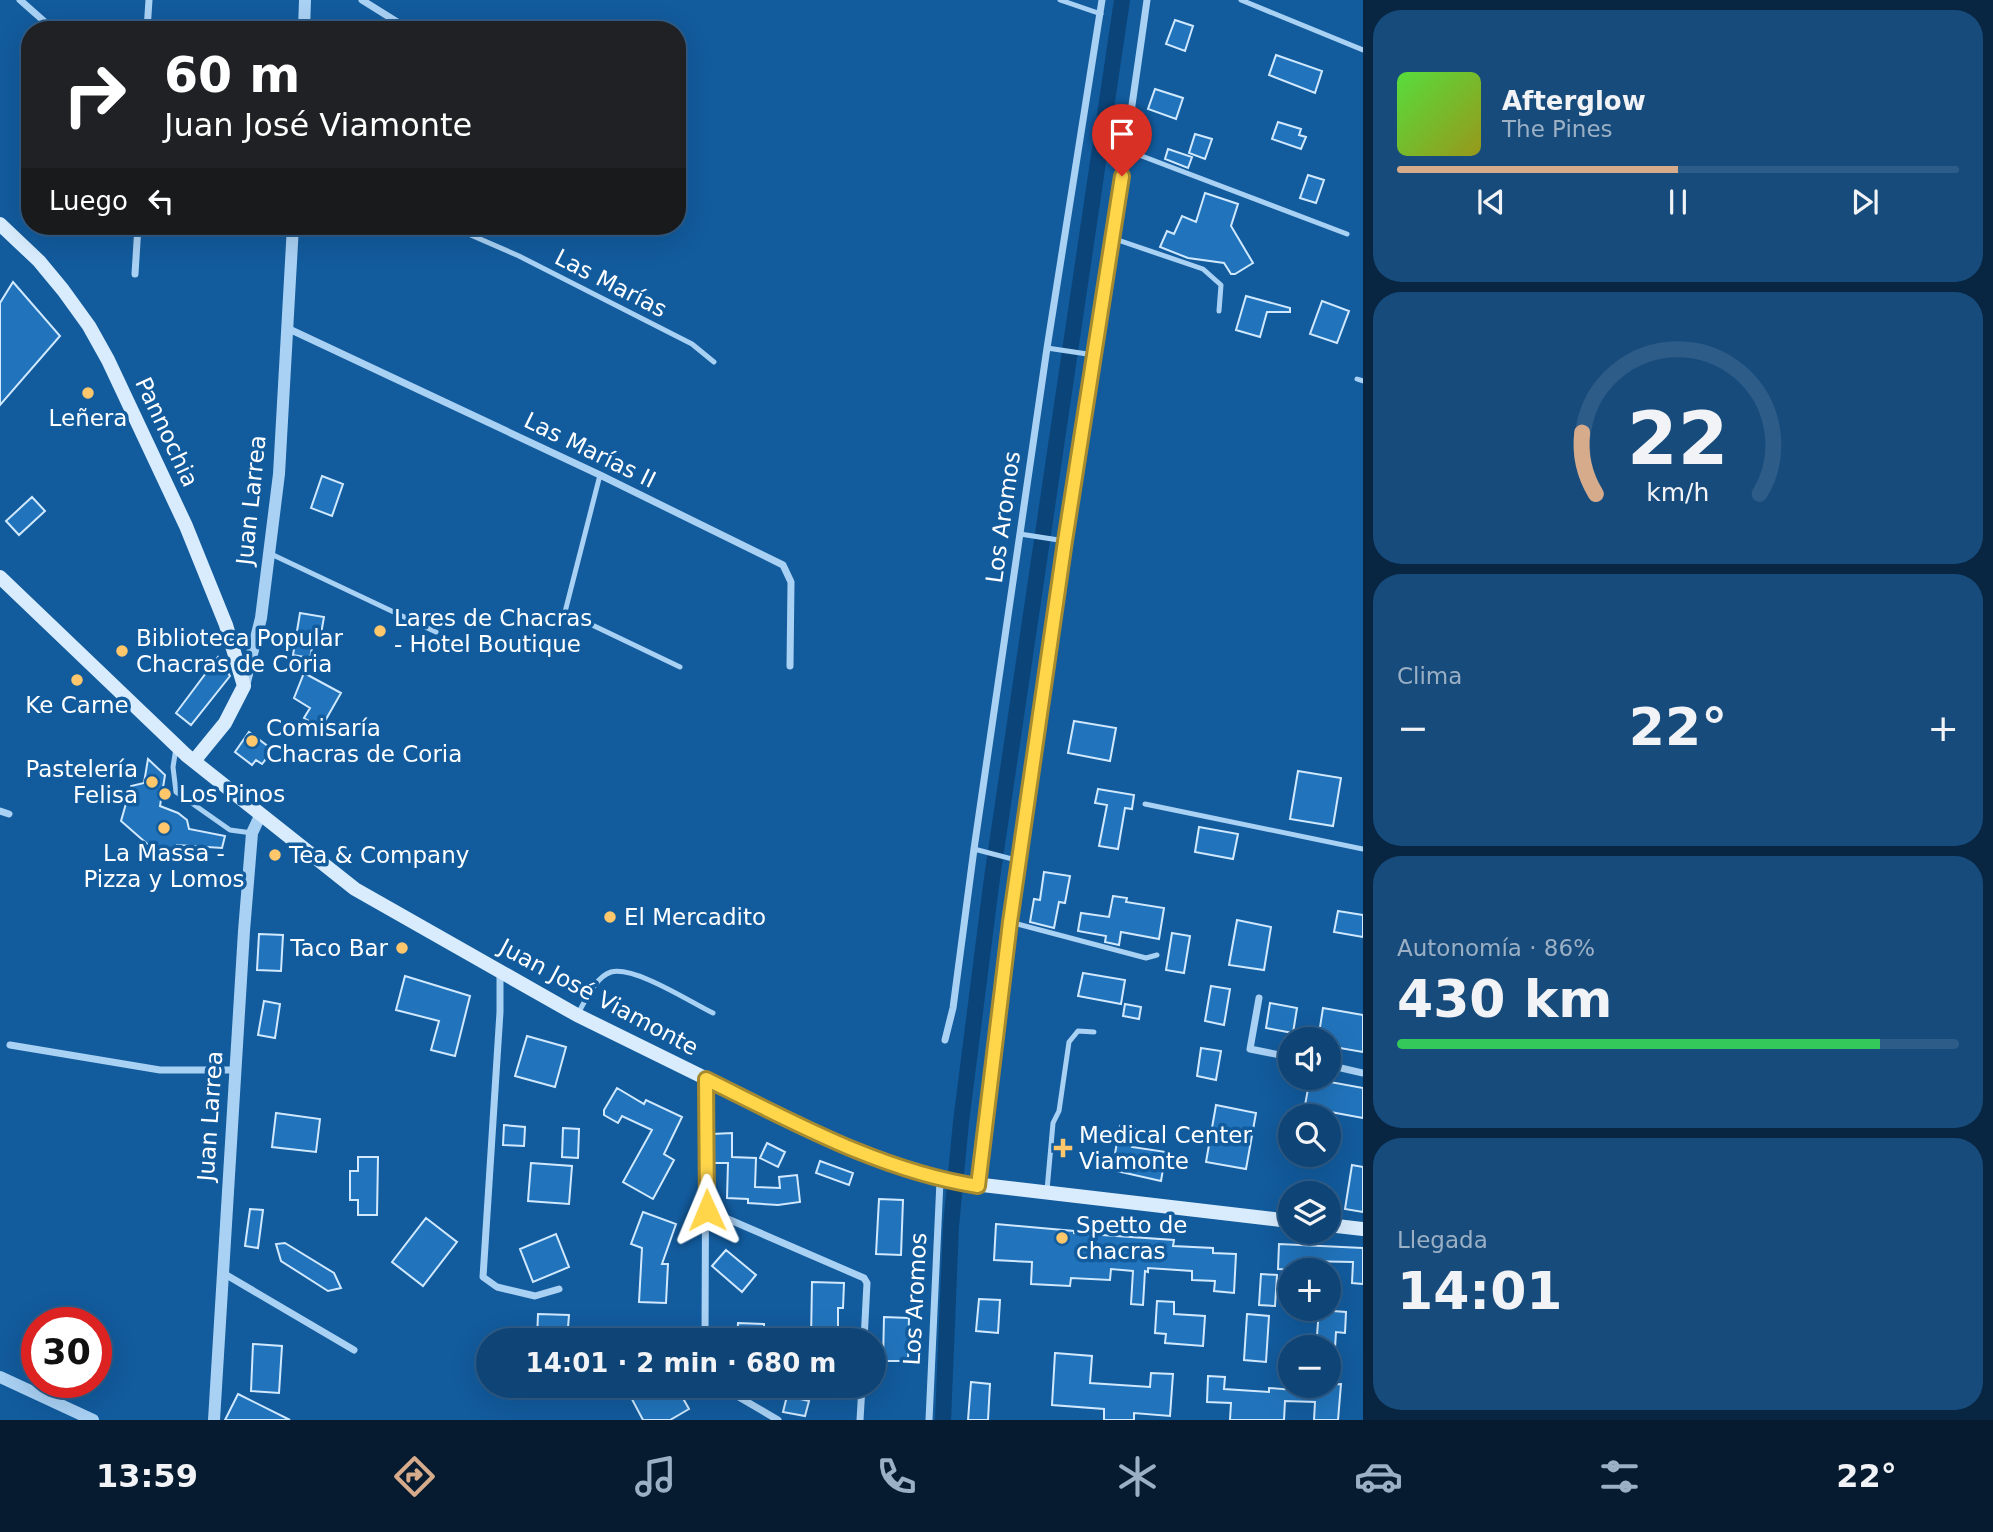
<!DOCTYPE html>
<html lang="es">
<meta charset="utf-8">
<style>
body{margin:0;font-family:"DejaVu Sans",sans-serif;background:#174b7b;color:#f1f3f6;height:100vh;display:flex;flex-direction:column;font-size:26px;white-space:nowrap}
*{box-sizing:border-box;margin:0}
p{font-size:23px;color:#9bb0c5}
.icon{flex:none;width:38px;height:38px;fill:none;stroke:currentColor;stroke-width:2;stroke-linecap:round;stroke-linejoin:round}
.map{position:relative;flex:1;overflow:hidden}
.drawer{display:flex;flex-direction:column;gap:10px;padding:10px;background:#082541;width:630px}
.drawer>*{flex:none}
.guide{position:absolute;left:21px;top:21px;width:665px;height:214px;border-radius:28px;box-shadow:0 7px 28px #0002,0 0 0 2px #2e5c88;background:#202124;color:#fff;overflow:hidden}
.buttons{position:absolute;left:1278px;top:1027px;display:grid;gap:14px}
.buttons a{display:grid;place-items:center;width:63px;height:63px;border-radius:50%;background:#0e4476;box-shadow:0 7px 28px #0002,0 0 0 2px #2e5c88;font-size:35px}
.speed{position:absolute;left:21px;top:1307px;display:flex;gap:14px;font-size:35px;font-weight:700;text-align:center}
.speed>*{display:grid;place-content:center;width:91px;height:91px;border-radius:50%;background:#0e4476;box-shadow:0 7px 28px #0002,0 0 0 2px #2e5c88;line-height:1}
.speed .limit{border:10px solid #d22;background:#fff;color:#111}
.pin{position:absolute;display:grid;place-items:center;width:60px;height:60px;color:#fff;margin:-72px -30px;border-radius:50% 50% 50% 0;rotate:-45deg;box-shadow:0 0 7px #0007}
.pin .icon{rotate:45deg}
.me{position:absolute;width:77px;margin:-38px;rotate:359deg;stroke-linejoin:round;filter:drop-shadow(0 0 5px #0008)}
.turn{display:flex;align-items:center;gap:24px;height:147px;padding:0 28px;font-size:32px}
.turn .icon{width:91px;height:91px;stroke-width:2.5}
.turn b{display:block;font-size:49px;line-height:60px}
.then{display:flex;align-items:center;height:66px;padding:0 28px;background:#0003;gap:14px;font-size:26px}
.big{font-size:52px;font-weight:800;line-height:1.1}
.drawer .widget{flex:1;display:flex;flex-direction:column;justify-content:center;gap:10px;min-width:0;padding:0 24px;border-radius:28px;background:#174b7b}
.drawer .dial{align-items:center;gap:0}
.dial svg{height:182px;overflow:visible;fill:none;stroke:#2e5c88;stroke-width:7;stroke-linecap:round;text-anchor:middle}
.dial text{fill:#f1f3f6;stroke:none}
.song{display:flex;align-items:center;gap:21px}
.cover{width:84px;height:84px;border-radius:10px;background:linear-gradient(135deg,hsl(110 70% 55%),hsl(60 70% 35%))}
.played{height:7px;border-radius:4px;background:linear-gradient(90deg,#d6ab8b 50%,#2e5c88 50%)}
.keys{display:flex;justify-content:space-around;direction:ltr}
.heat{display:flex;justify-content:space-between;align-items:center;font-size:38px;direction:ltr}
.charge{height:10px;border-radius:5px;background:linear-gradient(90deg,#34c759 86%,#2e5c88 0)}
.trip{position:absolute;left:476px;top:1328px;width:410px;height:70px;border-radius:35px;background:#0e4476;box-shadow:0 7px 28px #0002,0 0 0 2px #2e5c88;font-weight:800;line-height:70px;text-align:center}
.dock{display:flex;height:112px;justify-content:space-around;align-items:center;background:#061b2f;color:#9bb0c5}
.dock .icon{width:49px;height:49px}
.dock .on{color:#d6ab8b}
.dock b{font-size:32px;color:#f1f3f6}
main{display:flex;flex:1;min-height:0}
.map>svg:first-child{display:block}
</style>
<main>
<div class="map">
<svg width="1363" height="1420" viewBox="0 0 1363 1420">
<rect width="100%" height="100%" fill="#125b9d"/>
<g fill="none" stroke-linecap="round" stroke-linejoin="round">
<path stroke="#0b4479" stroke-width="16" d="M943,1420L951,1226L961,1122L992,878L1122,0"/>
</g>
<path fill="#2174bc" stroke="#d1e9fe" stroke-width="2" d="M1175,20L1193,26L1185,51L1166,44Z
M1276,55L1322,71L1315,93L1269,75Z
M1155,89L1183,98L1176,119L1148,109Z
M1278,122L1301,129L1299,135L1306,137L1301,149L1272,139Z
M1195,134L1212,139L1205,159L1189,153Z
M1168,149L1192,157L1188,168L1165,159Z
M1308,175L1324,180L1316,203L1300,198Z
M1205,193L1238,204L1231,226L1253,263L1235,274H1231L1224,263L1188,258L1160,247L1167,231L1174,234L1182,216L1196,222Z
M13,282L60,336L0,405V303Z
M1246,296L1290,308V312H1267L1260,337L1236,330Z
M1322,301L1349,311L1337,343L1310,334Z
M322,476L343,484L332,516L311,508Z
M32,497L45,511L19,535L6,521Z
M300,613L324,617L321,634L315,633L310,658L293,655Z
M218,657L230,676L191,725L176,713Z
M304,673L341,693L321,728L304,718L310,708L294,698Z
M1074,721L1116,728L1110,761L1068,753Z
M249,732L273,750L262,764L256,760L252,765L235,752Z
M148,759L165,775L160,806L178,813L187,820L189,829L225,836L222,848L177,845L176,858L161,856L121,821L131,786L144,783Z
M1298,771L1341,778L1333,826L1290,819Z
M1098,789L1134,795L1132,809L1125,808L1118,849L1099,846L1107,805L1095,803Z
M1199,827L1238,834L1233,859L1195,852Z
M1044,872L1070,876L1065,903L1059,902L1054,928L1030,922L1034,899L1040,900Z
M1113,896L1127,898L1126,902L1164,908L1159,939L1121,932L1119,945L1105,942L1106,936L1078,931L1081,913L1109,917Z
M1338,911L1363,915V937L1334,932Z
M1237,920L1271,927L1264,970L1229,965Z
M1172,933L1190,936L1184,973L1166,970Z
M259,934L283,935L281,971L257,970Z
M1083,973L1125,980L1121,1004L1078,996Z
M405,976L470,996L455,1056L431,1050L439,1021L396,1010Z
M1211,986L1230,989L1224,1025L1205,1021Z
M264,1001L280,1004L275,1038L258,1035Z
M1270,1003L1297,1008L1293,1033L1266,1028Z
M1125,1004L1141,1007L1139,1019L1123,1016Z
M1323,1008L1363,1015V1052L1328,1046V1040H1318Z
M527,1036L566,1047L555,1087L515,1076Z
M1201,1048L1221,1051L1216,1080L1197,1076Z
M1310,1078H1331L1330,1082L1363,1088V1118L1325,1111L1324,1116H1303Z
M617,1088L644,1104L646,1100L682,1117L664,1154L674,1160L653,1199L623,1182L652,1130L622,1116L618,1123L604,1115V1110Z
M1216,1105L1256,1113L1246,1169L1206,1162Z
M276,1113L320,1119L316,1152L272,1147Z
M504,1125L525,1127L524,1146L503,1145Z
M1120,1126L1135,1129L1132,1147L1166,1152L1161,1181L1112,1170Z
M563,1128L579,1129L578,1158L562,1157Z
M732,1133V1157L756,1158L755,1187L780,1188L779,1177L797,1175L800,1202L778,1205L748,1203V1199L727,1198L728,1163H712V1134Z
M767,1143L785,1152L778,1167L760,1158Z
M358,1157H378L377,1215H358V1200H350V1171H358Z
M820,1161L853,1173L849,1185L816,1173Z
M531,1163L572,1166L569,1204L528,1201Z
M1352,1165L1363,1167V1212L1345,1209Z
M879,1199L903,1200L901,1255L876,1254Z
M250,1209L263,1210L258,1248L245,1246Z
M643,1212L676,1224L662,1264H668L666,1303L639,1302L642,1248L631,1244Z
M426,1218L457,1242L423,1286L392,1262Z
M996,1224L1074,1231V1233L1174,1240L1173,1246L1213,1248V1253L1236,1254L1234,1293L1214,1291L1215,1281L1192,1280V1271L1148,1268V1272L1145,1271L1143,1305L1131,1304L1133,1271L1111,1269L1110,1280L1071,1278L1070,1286L1031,1284L1032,1262L994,1260Z
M556,1234L569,1267L533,1282L520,1249Z
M285,1243L334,1273L341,1288L328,1291L281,1261L276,1244Z
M1279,1244L1363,1248V1284L1352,1283L1353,1262L1303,1261L1302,1270L1278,1269Z
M726,1250L756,1275L742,1292L712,1266Z
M1261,1274L1277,1275L1275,1306L1259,1305Z
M812,1282L844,1283L843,1308H838V1340H811Z
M979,1299L1000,1300L998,1333L976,1331Z
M1157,1301L1174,1302V1314L1205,1316L1203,1346L1165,1343L1166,1334L1155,1333Z
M1319,1310L1346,1312L1345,1333L1336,1332L1335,1348H1316Z
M538,1314L569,1315L567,1340H537Z
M1247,1314L1269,1316L1266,1362L1244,1360Z
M884,1317L909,1318L908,1361H883Z
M738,1323L764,1324V1340H737Z
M253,1344L282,1346L279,1393L251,1391Z
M1055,1353L1092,1356L1090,1383L1150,1387L1151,1373L1173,1374L1170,1416L1134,1413V1420H1104V1409L1052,1405Z
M1208,1376L1225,1377L1224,1389L1269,1392V1388L1294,1390L1295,1386L1341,1384L1338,1420H1314L1315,1402L1285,1401L1284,1420H1230L1231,1403L1207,1402Z
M971,1382L990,1384L988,1420H968Z
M625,1386H676L689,1409L670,1420H643Z
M238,1394L290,1420H225Z
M787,1396L809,1401L805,1416L783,1412Z"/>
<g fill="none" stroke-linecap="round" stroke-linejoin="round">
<path stroke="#a9d1f4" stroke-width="5" d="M1060,0L1101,14
M1241,0L1363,50
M1126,150L1347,234
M450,226L519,256L692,344L714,362
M1112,238L1203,269L1221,285L1219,311
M1047,348L1094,355
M1357,379L1363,381
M600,475L565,612L680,667
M1020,534L1065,541
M271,554L436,632
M176,748L173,767L176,792L230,830L252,833
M1145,804L1363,849
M974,849L1020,861
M1010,922L1146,958L1157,955
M577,1015C585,1002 595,977 611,972C635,966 690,1002 713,1013
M1047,1190L1053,1123L1059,1111L1069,1042L1078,1031L1094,1032"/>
<path stroke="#a9d1f4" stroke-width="7" d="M20,0L54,30
M362,0L410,30
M147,30L149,0
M135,274L138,226
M287,328L600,475L783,565L791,582L790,666
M0,811L9,814
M500,972V1012L483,1277L497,1287L535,1296L559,1289
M1259,998L1250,1049L1290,1057
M945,1040L953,1008L974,849L1047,348L1102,0
M10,1045L160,1070H235
M1328,1065L1363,1073
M978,1185C1023,789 1092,395 1147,0
M707,1210L864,1278L867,1283L864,1340
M223,1273L354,1350
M705,1340L706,1080
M720,1386L778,1420
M860,1420L862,1386
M929,1420L940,1181"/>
<path stroke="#a9d1f4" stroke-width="12" d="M304,30L305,0
M244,686L261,618L279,474L293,226
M0,1377L93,1420
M214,1420L244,931L252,833L260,816"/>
<path stroke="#d8ecfd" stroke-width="14" d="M0,224L39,261L63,290L89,326L108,360L186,526L226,625L244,686L225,723L194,761
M0,577L186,755L355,889L577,1015L839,1144L940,1180L1290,1221
M1328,1225L1363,1229"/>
</g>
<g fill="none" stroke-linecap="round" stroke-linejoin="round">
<g stroke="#a68a30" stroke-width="18">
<path id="route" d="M707,1210L706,1079C793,1122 881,1171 978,1186L1010,922L1065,541L1122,176"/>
</g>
<use href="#route" stroke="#ffd54a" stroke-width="12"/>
</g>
<g fill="#ffc76c" stroke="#125b9d" stroke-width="2.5">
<circle cx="88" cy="393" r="7"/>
<circle cx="380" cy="631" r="7"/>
<circle cx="122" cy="651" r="7"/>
<circle cx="77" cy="680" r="7"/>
<circle cx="252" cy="741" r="7"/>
<circle cx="152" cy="782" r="7"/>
<circle cx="165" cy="794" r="7"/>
<circle cx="164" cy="828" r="7"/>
<circle cx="275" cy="855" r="7"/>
<circle cx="610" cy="917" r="7"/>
<circle cx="402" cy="948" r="7"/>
<path d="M1059.5 1137.5h7v7h7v7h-7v7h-7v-7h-7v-7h7z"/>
<circle cx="1062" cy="1238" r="7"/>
</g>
<g text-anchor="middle" stroke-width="7" stroke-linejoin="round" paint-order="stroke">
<g font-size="23" fill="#fff" stroke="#125b9d">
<text transform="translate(611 283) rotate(27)" y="8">Las Marías</text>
<text transform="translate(167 432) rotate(65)" y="8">Pannochia</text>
<text transform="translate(590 450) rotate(26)" y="8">Las Marías II</text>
<text transform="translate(251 500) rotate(-84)" y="8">Juan Larrea</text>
<text transform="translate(1003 517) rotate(-82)" y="8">Los Aromos</text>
<text transform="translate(599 997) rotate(28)" y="8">Juan José Viamonte</text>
<text transform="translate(210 1116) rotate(-86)" y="8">Juan Larrea</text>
<text transform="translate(915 1299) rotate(-87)" y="8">Los Aromos</text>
</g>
<g font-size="23" fill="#fff" stroke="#125b9d" text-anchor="start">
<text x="88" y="426" text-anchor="middle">Leñera</text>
<text x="394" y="626">Lares de Chacras<tspan x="394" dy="26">- Hotel Boutique</tspan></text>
<text x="136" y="646">Biblioteca Popular<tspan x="136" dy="26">Chacras de Coria</tspan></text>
<text x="77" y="713" text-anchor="middle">Ke Carne</text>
<text x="266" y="736">Comisaría<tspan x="266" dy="26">Chacras de Coria</tspan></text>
<text x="138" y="777" text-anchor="end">Pastelería<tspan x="138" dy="26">Felisa</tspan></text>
<text x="179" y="802">Los Pinos</text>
<text x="164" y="861" text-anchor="middle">La Massa -<tspan x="164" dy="26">Pizza y Lomos</tspan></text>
<text x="289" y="863">Tea &amp; Company</text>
<text x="624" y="925">El Mercadito</text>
<text x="388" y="956" text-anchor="end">Taco Bar</text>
<text x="1079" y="1143">Medical Center<tspan x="1079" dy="26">Viamonte</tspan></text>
<text x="1076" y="1233">Spetto de<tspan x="1076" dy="26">chacras</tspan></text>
</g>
</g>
</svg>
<div class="buttons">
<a><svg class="icon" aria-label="sound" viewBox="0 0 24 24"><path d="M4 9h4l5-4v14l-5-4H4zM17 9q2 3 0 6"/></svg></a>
<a><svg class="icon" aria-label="search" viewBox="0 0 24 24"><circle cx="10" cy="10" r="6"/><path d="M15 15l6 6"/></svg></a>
<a><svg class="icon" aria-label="layers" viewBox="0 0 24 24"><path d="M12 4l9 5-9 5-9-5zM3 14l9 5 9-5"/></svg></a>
<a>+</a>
<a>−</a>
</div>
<div class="speed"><div class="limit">30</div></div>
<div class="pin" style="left:1122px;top:176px;background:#d93025"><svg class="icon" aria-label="arrive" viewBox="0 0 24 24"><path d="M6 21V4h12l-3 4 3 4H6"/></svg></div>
<svg class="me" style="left:707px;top:1210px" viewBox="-20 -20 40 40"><path d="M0-17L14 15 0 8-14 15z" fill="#ffd54a" stroke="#fff" stroke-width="4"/></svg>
<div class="trip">14:01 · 2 min · 680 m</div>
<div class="guide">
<div class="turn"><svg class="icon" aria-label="right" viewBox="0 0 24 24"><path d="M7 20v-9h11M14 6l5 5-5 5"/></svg><div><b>60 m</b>Juan José Viamonte</div></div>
<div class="then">Luego<svg class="icon" aria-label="left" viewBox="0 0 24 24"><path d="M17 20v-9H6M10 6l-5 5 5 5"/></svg></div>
</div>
</div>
<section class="drawer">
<div class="widget">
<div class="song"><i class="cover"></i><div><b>Afterglow</b><p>The Pines</p></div></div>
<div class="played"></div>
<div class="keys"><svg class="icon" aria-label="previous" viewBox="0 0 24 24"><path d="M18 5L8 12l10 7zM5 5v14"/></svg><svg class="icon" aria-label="pause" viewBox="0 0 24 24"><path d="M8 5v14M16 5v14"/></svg><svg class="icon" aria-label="next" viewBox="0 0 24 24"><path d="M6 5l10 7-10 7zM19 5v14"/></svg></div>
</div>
<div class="widget dial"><svg viewBox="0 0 100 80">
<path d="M14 69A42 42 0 1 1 86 69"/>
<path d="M14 69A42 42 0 0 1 8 42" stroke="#d6ab8b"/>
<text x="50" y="56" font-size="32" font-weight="700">22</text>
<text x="50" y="72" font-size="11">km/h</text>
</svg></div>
<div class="widget"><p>Clima</p>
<div class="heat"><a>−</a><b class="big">22°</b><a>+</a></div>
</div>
<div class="widget"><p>Autonomía · 86%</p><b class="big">430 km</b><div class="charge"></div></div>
<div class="widget"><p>Llegada</p><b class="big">14:01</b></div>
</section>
</main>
<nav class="dock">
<b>13:59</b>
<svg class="icon on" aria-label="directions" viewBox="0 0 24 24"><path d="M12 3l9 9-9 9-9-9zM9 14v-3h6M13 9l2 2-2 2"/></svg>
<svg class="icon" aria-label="music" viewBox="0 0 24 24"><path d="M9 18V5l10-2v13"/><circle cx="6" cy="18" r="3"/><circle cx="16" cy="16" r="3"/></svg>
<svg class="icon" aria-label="phone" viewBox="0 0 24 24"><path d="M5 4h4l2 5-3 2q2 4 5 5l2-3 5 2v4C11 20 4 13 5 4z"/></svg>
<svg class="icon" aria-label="climate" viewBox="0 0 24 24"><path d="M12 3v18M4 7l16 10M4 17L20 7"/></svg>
<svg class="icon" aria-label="car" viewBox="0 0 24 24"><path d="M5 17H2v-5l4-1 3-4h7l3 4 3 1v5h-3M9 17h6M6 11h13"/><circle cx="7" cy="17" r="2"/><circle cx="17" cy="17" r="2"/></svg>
<svg class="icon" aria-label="filters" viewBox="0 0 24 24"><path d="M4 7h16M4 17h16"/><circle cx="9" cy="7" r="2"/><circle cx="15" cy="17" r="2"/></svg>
<b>22°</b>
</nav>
